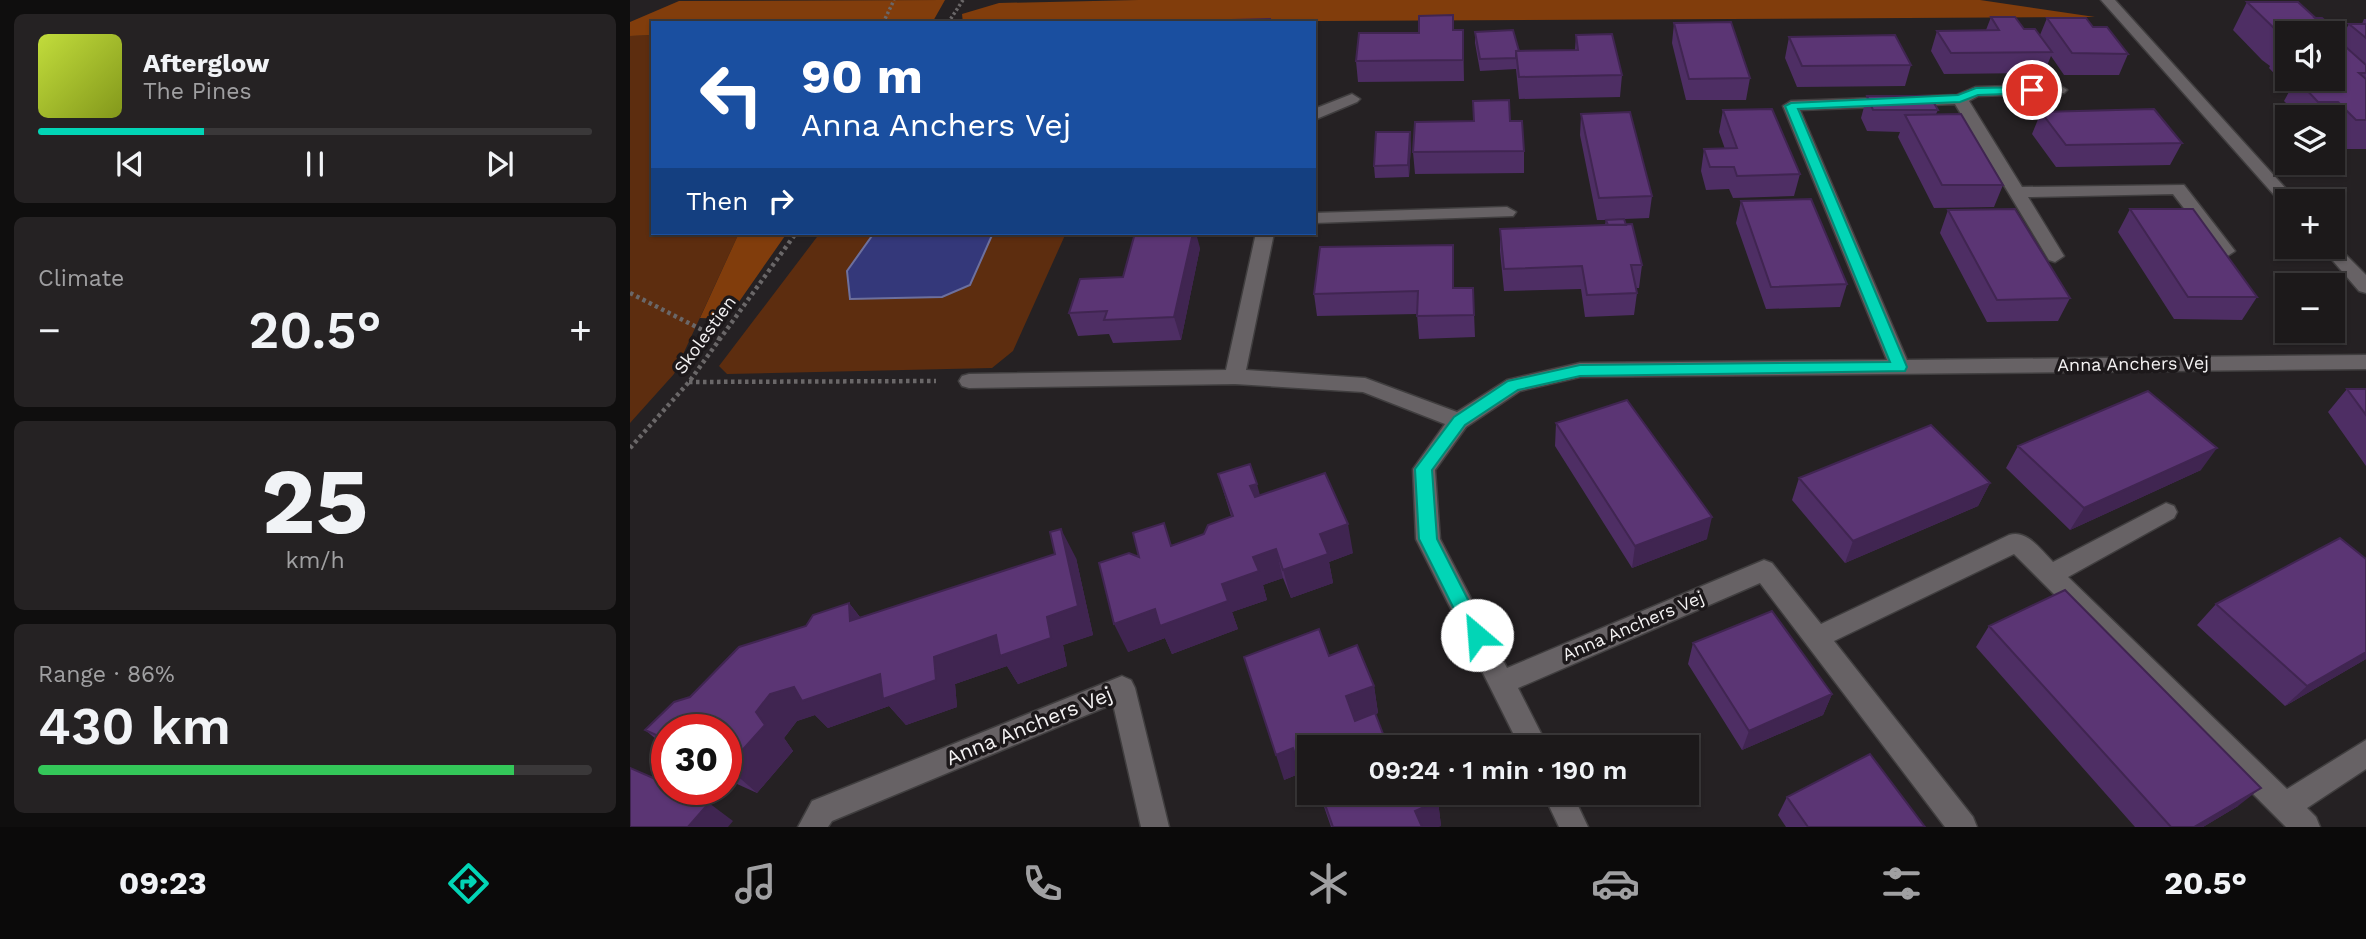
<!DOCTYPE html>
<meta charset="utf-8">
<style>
body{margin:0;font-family:"Work Sans",sans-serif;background:#252223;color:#f1f3f6;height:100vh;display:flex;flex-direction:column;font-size:26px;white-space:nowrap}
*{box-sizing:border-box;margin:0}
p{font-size:23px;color:#a0a0a2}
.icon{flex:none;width:38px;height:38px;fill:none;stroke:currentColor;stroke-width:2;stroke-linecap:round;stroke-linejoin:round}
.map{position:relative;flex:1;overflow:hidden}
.panel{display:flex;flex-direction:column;gap:14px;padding:14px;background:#0f0e0e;width:630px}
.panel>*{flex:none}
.hud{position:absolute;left:21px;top:21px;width:665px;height:214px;border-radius:0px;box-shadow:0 2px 5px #0004,0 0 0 2px #3a3839;background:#1a4fa0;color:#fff;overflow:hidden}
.fabs{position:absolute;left:1645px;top:21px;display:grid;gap:14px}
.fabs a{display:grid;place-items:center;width:70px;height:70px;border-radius:0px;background:#1c191a;box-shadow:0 2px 5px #0004,0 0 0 2px #3a3839;font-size:35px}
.speed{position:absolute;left:21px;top:714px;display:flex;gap:14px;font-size:35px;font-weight:700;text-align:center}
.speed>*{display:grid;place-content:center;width:91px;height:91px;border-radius:50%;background:#1c191a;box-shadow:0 2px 5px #0004,0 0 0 2px #3a3839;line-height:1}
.speed .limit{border:10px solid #d22;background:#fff;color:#111}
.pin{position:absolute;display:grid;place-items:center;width:60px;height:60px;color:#fff;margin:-30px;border:4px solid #fff;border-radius:50%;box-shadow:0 2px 7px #0007}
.me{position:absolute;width:77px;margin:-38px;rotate:333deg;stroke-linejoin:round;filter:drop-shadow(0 0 5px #0008)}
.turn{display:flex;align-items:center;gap:24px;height:147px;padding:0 35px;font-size:32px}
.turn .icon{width:91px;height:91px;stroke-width:2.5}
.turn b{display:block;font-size:49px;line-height:60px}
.then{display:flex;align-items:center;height:66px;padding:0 35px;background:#0003;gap:14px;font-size:26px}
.big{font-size:52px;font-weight:600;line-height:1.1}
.panel .widget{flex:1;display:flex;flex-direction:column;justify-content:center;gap:10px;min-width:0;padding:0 24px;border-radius:10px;background:#252223}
.panel .dial{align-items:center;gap:0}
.dial b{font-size:91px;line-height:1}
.song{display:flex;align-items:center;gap:21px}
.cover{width:84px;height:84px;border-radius:10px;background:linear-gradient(135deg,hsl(70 70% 55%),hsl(70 70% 35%))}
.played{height:7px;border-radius:4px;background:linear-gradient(90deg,#02d5b6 30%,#3a3839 30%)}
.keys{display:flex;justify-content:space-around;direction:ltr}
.heat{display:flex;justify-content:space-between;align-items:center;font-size:38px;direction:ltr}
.charge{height:10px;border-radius:5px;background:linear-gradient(90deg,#34c759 86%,#3a3839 0)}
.trip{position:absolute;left:667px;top:735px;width:402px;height:70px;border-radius:0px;background:#1c191a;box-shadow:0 2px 5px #0004,0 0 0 2px #3a3839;font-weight:600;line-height:70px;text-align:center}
.dock{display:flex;height:112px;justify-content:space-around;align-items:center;background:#0b0a0a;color:#a0a0a2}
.dock .icon{width:49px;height:49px}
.dock .current{color:#02d5b6}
.dock b{font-size:32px;color:#f1f3f6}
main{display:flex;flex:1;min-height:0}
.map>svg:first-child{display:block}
</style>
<main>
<section class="panel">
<div class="widget">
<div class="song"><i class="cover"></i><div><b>Afterglow</b><p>The Pines</p></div></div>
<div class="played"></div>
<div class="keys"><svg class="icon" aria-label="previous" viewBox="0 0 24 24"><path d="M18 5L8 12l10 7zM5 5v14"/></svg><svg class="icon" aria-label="pause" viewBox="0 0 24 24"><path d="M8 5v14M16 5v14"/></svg><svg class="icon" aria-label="next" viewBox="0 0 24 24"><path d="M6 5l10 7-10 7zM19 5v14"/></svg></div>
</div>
<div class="widget"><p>Climate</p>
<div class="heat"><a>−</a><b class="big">20.5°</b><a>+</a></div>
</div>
<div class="widget dial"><b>25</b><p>km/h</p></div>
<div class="widget"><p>Range · 86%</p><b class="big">430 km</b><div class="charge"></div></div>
</section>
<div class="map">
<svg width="1736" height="827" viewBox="0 0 1736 827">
<rect width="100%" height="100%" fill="#252123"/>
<path fill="#5d2d0f" d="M23,35V233H109L44,374L0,423V36Z
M190,233H436L383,351L362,368L97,374L89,366Z"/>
<path fill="#813d0c" d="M315,0L302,23H23V35L0,36V22L49,1Z
M508,0H1350L1465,17L333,23L332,14L369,3Z
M109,233H157L97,319L70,318Z"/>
<path fill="#34387a" stroke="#6d709e" stroke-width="2" d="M244,233H363L340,285L312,297L220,299L217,271Z"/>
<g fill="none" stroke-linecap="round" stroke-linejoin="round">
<g stroke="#403e3f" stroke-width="3">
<path id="street" d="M1471,0H1485L1667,201H1657V206L1653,205Z
M1429,85L1437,90L1434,93L1348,96L1339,101L1392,187L1554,185L1605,251L1596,257L1590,255L1543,194L1398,197L1434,256L1425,262L1419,260L1325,104L1170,110L1277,360L1736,355V369L950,377L890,391L836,427L805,470L810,539L877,668L1134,560L1142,563L1191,624L1379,535C1397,529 1411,550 1423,562L1536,503L1544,506L1547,512L1544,518L1438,577L1657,789L1736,740V769L1677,808L1686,817L1690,827H1656L1384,554L1204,641L1343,817L1347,827H1315L1130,583L888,688L918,747H890L786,539L783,469L815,424L733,392L605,384L339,388L332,386L329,381L332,376L339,374L596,370L626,233H644L616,370L735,378L827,412L877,380L950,363L1257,360L1153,106L1161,101L1327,95L1346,87Z
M722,94L730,99L727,102L684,120V109Z
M877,207L886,212L883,216L684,223V213Z
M1703,242L1736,275V293L1729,291L1691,247H1703Z
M492,676L501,680L505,688L539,827H511L483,704L202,821L198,827H168L182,801Z
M913,793H942L958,827H929Z"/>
</g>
<path stroke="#6a6768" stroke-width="3.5" stroke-dasharray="2.5 2.5" stroke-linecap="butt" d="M253,23L264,0
M318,23L333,0"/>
<path stroke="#6a6768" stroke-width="4.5" stroke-dasharray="3.5 3.5" stroke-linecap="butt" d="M0,293L90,339
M59,382L306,381
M0,448L59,382L166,233"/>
<use href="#street" fill="#676265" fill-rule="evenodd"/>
</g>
<path fill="#4e2e64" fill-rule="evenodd" d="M1617,2L1685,18L1709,33L1705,40L1709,41L1719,24H1732L1734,19H1736V149H1706L1703,145V117H1657L1654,114L1659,106L1654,101L1660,90L1639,68L1640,66L1632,60L1603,30ZM1657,33H1703V79H1657Z
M1361,17L1410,35L1417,18L1463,27L1498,54L1489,75H1434L1421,56L1414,73L1314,74L1301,51L1307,31L1356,30Z
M1044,23L1120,78L1116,100H1056L1042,43Z
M824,30H833L834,81L728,82L726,61L789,33Z
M845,32L889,51L945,50L946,35L992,75L990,97L889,99L886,69L850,71L845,43Z
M1159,37L1281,65L1275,86L1167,87L1155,58Z
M1237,96L1308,110L1306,114L1373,185L1364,207L1304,208L1268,137L1270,132L1237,131L1231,118Z
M1093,110L1170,174L1164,196L1103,198L1099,189L1076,190L1071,171L1074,149H1095L1089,132Z
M1411,112L1552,143L1540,165L1426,167L1402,134Z
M951,114L1022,196L1019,218L994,219L1012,265L1009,288H1006L1007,293L1004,315L955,317L951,289L874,291L870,251V229L975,225L976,220H981H967L950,135Z
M880,121L894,151V173L785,174L783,152Z
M781,144L779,177L745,178L744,166Z
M1111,201L1217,284L1210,307L1136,309L1106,223Z
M1500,209L1627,297L1612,320L1544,319L1488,232Z
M1318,210L1440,298L1428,321L1357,322L1310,233Z
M570,248L551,340L483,343L479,334L448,336L439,313L493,277Z
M824,288H843L845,337L789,339L787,314L687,316L684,294Z
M1717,389H1736V466L1698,412Z
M926,423L1077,539L1002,568L925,446Z
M1388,446L1571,470L1440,530L1376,468Z
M588,474L630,495L723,553L699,562L703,583L661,598L653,578L633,585L637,600L602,612L608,629L542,654L535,638L498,652L542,545L574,534L601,516Z
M1169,478L1360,483L1348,506L1215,563L1162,500Z
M446,558L463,635L433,645L437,666L388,684L377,666L325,684L327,707L276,725L259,706L198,728L185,715L167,721L154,738L163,751L127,793L96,779V730H37V748L15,730L60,697L176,626L219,603L230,617Z
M1736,559V659L1655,706L1567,625L1586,604Z
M1359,626L1608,806L1573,827H1505L1346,647Z
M1063,643L1202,694L1193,715L1112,750L1058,664Z
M699,656L744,686L748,713L679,747V793H805L808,801L811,826L807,827H701L692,801L679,798L671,773L654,780Z
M1157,797L1295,827H1156L1148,815Z"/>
<path fill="#402551" d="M780,132L781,144L779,177L778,165Z
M563,233H566L570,248L551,340L544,317Z
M1587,448L1571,470L1440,530L1454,508Z
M1360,483L1348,506L1215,563L1223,541Z
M627,484L635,514L628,516L620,486Z
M1082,517L1077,539L1002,568L1005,546Z
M718,524L723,553L699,562L703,583L661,598L653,570L690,534Z
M431,529L446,558L463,635L433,645L437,666L388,684L377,666L325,684L327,707L276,725L259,706L198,728L185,715L167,721L154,738L163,751L127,793L97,767L126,712L140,694L164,687L250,674L304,657L417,617Z
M646,549L653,578L633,585L637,600L602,612L608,629L542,654L535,638L498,652L484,624L592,584L623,557Z
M219,603L241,632L220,621Z
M1736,652V659L1655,706L1677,686Z
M744,686L748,713L722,723L716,696Z
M1202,694L1193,715L1112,750L1119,731Z
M663,748L671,773L654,780L646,755Z
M1631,788L1608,806L1573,827H1564Z
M808,801L811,826L807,827H787L785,811Z
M79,803L103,821L98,827H58Z"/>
<path fill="#5b3574" stroke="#402551" stroke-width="2" d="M1617,2H1668L1701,32L1657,33V38L1648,32Z
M823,15V30H833V60L726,61L729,33H789V16Z
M1361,17H1385L1394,29H1405L1422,52L1321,53L1307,31L1369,30Z
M1417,18H1456L1463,27H1477L1498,54L1442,53Z
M1685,18H1692L1709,33H1700L1701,32Z
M640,19V23H601L602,20Z
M1101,22L1120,78L1059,79L1044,23Z
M1719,24H1736V38Z
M883,30L889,51H886V58L850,59L845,32Z
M982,34L992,75L889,77L886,51L948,50L946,35Z
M1265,35L1281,65L1172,66L1159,37Z
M1703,40H1708L1736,65V73H1729L1736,79V120H1726L1708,102H1688L1672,85H1685L1678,79H1703Z
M1237,96H1300L1308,110H1243Z
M879,100L880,121H892L894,151L783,152L785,122L844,121L843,101Z
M1142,109L1170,174L1107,176L1104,167H1080L1074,149L1107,148L1093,110Z
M1524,109L1552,143L1436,145L1411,112Z
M1000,112L1022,196L969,198L951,114Z
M1331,114L1373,185H1312L1275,115Z
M746,132H780L778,165L744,166Z
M1181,199L1217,284L1141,287L1111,201Z
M1385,209L1440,298L1367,300L1318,210Z
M1500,209H1563L1627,297H1558Z
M994,219L996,225H978L976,220Z
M1002,224L1012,265H1001L1007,293L957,295L952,266L874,269L870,229Z
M505,233H563L544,317L474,320L477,311L439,313L450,279L493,277Z
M823,245V288H843L844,315L787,316L788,291L684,294L690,247Z
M1717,389H1736V415Z
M1518,391L1587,448L1454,508L1388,446Z
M997,400L1082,517L1005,546L926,423Z
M1301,425L1360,483L1223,541L1169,478Z
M620,464L627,484L620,486L625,497L695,473L718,524L690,534L698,554L653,570L646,549L623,557L629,571L592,584L598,601L530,626L525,609L484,624L469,563L499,553L509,557L503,533L534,523L541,546L574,534L578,525L603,516L588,474Z
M431,529L448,606L417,617L421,638L370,656L366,635L304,657L306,680L253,699L250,674L172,701L164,687L140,694L126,712L135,725L97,767L96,730H37V740L15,730L44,702L60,697L109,647L176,626L183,615L219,603L220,621L425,554L420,532Z
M1710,538L1736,559V652L1677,686L1586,604Z
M1435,590L1631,788L1564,827H1541L1359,626Z
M1142,611L1202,694L1119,731L1063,643Z
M689,629L699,656L727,645L744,686L716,696L725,721L745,713L758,747H679V775L671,773L663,748L646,755L614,657Z
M782,738L786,747H760Z
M1240,754L1295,827H1178L1157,797Z
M0,768L37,784V789H48L79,803L58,827H0Z
M691,793H805L808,801L785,811L792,827H703Z"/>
<path fill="#02d5b6" stroke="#018a76" stroke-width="2" d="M1402,87L1406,88V93L1348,95L1330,102L1168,109L1277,367L1275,371L950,376L888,390L835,425L802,470L807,539L856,635L853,641L847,643L840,641L789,539L785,469L824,417L878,381L950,365L1260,362L1155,106L1161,103L1328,95L1346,88Z"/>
<g text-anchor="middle" stroke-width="7" stroke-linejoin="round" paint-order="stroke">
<g font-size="18" fill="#f3f1f2" stroke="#1c181a">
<text transform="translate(75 335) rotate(-54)" y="6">Skolestien</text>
<text transform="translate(1503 364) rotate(-1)" y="6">Anna Anchers Vej</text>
<text transform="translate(1003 626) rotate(-23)" y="6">Anna Anchers Vej</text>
</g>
<g font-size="21" fill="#f3f1f2" stroke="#1c181a">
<text transform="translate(399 726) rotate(-22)" y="7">Anna Anchers Vej</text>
</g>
</g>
</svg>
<div class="fabs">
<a><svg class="icon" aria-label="sound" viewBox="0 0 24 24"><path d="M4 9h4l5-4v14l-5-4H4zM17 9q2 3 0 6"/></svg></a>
<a><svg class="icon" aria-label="layers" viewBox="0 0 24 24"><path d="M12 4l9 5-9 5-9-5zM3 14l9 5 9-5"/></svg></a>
<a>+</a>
<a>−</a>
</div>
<div class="speed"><div class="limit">30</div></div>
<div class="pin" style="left:1402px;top:90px;background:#d93025"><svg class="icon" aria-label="arrive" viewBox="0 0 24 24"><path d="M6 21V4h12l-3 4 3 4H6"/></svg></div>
<svg class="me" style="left:847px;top:635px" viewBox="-20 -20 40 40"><circle r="19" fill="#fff"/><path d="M0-13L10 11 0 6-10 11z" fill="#02d5b6"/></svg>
<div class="trip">09:24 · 1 min · 190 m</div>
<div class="hud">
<div class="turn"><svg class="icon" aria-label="left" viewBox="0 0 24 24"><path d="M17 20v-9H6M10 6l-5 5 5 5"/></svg><div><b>90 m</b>Anna Anchers Vej</div></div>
<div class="then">Then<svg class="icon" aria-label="right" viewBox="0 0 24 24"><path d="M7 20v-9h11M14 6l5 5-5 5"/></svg></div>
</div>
</div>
</main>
<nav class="dock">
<b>09:23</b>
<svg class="icon current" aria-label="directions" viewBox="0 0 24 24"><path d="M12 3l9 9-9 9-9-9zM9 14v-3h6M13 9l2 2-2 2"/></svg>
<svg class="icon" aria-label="music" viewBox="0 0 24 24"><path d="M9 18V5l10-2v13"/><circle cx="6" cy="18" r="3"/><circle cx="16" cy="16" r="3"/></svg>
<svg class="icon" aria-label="phone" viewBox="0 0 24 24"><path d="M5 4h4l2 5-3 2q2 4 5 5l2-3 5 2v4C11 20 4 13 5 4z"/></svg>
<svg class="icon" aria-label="climate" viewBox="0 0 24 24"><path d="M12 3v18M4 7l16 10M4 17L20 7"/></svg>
<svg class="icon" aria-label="car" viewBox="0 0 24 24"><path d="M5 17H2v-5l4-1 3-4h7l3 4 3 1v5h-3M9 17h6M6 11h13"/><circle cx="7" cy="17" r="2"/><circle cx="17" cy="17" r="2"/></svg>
<svg class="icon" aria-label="filters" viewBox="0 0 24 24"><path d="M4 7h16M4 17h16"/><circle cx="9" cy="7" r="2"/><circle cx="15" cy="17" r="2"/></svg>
<b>20.5°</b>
</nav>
